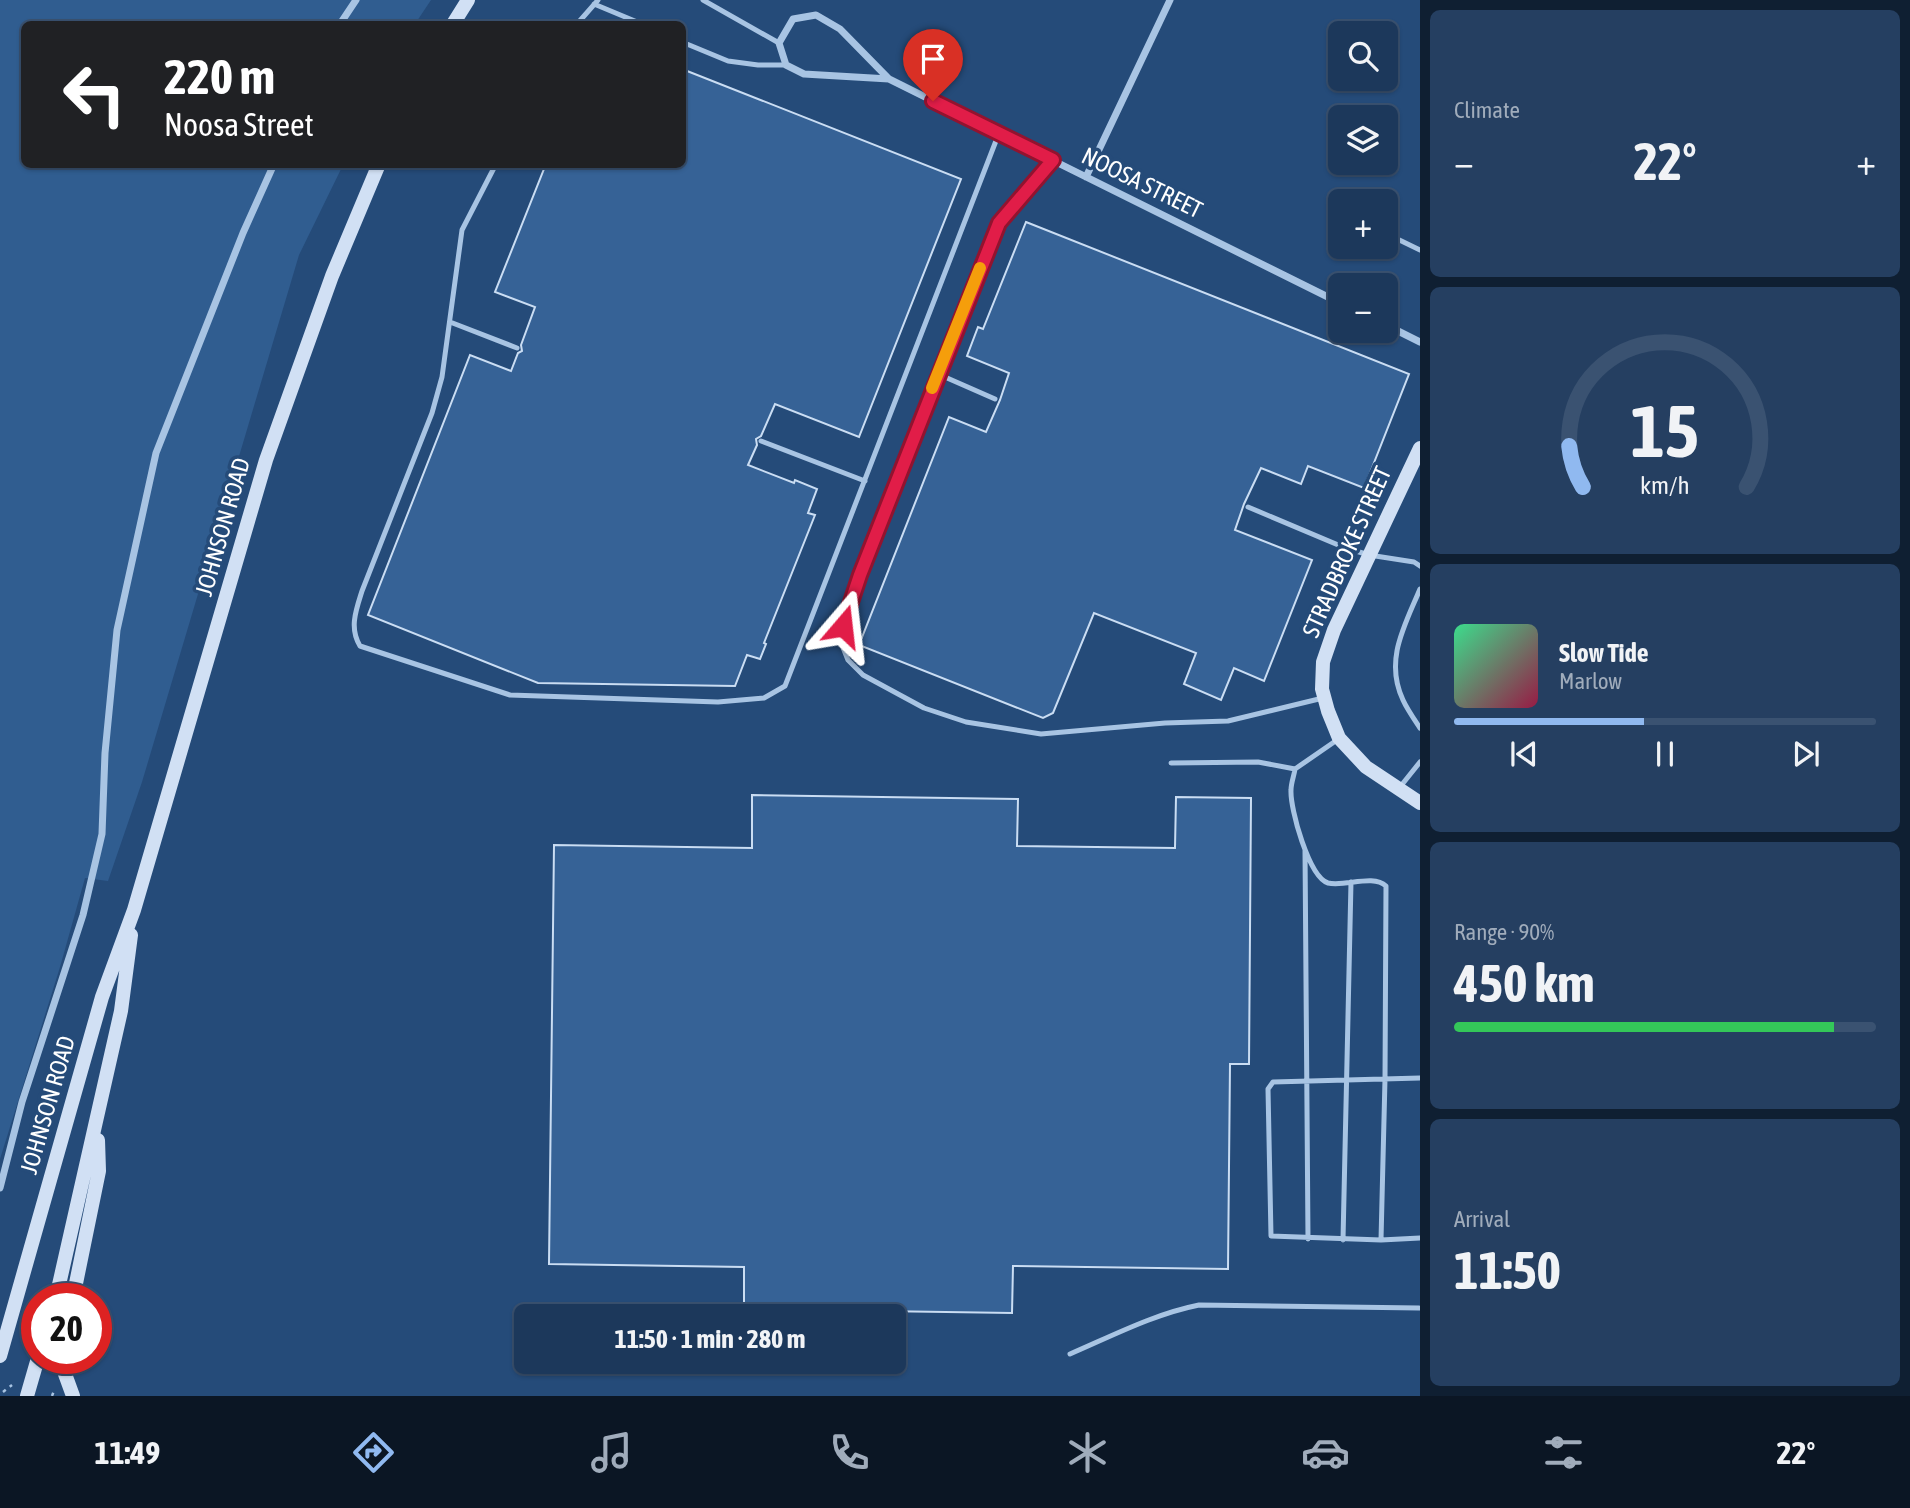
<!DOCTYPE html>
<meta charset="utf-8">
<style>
body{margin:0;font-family:"Asap Condensed",sans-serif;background:#253f61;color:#f1f3f6;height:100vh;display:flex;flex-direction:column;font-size:26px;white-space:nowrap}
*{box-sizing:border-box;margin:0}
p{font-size:23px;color:#a0acbb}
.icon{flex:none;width:38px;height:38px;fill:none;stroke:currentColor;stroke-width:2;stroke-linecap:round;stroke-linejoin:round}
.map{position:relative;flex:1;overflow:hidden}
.drawer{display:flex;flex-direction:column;gap:10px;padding:10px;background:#0f1f32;width:490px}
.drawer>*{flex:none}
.top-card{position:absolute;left:21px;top:21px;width:665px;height:147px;border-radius:10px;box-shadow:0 2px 5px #0004,0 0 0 2px #3a5271;background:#202124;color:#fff;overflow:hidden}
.controls{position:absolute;left:1328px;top:21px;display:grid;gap:14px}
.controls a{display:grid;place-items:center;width:70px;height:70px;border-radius:10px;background:#1c385b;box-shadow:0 2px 5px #0004,0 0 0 2px #3a5271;font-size:35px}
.speed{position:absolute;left:21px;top:1283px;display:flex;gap:14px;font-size:35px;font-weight:700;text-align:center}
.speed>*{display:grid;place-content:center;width:91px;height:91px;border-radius:50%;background:#1c385b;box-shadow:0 2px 5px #0004,0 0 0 2px #3a5271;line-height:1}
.speed .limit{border:10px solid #d22;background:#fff;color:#111}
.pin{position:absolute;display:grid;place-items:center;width:60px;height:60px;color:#fff;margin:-72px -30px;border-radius:50% 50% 50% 0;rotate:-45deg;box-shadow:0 0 7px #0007}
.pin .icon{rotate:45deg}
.me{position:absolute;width:77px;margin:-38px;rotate:17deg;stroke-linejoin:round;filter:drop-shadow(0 0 5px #0008)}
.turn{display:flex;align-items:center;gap:24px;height:147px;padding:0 28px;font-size:32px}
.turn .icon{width:91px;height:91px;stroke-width:2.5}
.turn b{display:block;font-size:49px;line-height:60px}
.big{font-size:52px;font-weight:700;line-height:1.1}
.drawer .card{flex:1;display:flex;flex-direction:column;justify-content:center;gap:10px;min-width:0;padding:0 24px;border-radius:10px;background:#253f61}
.drawer .dial{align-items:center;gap:0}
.dial svg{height:182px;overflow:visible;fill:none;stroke:#3a5271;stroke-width:7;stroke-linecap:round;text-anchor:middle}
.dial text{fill:#f1f3f6;stroke:none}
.song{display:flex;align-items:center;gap:21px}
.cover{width:84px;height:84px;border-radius:10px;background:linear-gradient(135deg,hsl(150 70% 55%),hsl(340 70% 35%))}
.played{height:7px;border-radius:4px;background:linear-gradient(90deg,#90b9f0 45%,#3a5271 45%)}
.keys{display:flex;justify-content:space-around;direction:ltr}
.heat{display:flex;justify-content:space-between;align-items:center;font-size:38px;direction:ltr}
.charge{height:10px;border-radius:5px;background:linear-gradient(90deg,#34c759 90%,#3a5271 0)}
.trip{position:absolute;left:514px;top:1304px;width:392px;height:70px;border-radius:10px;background:#1c385b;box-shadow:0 2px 5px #0004,0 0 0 2px #3a5271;font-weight:700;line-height:70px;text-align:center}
.dock{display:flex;height:112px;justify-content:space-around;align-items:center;background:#0b1624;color:#a0acbb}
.dock .icon{width:49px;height:49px}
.dock .on{color:#90b9f0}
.dock b{font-size:32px;color:#f1f3f6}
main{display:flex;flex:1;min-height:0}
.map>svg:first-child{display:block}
</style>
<main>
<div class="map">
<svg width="1420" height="1396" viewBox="0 0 1420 1396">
<rect width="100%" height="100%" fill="#254b79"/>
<path fill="#305d90" d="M0,0H431L415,24H24V164L343,165L299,255L142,782L108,881L85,878L60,967L0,1159Z"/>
<path fill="#366296" stroke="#caddf3" stroke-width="2" d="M682,69L961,179L859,437L775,404L761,436L756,439L757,445L748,465L794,483L795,480L817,489L808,513L815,515L764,643L766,644L760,659L747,655L735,686L538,683L368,615L470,355L511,371L518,353L522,351L521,345L535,307L495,292L546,164H682Z
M1026,222L1409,374L1364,488L1308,466L1301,484L1261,468L1244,504L1235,530L1312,560L1264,681L1234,668L1221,700L1184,684L1196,653L1094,613L1053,713L1043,718L859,645L949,417L986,432L1000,400L1009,373L967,356L978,327L983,329Z
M752,795L1018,799L1017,846L1175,848L1176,797L1251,798L1249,1064H1230L1228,1269L1013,1266L1012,1313L744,1309V1267L549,1264L554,845L752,848Z"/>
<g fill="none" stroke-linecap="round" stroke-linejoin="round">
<path stroke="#a8c4e3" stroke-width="2.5" stroke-dasharray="3.5 5" stroke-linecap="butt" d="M3,1392L12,1385
M52,1396L55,1388"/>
<path stroke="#a8c4e3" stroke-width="5" d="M703,0L779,43
M594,4L642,24
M577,24L598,0
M682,42L728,61L758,65H786
M1053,160L999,223L958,323L850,600L843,626L842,645L848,660L863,675L924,708L966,722L1041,734L1165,723L1228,721L1323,698
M496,164L462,230L442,377L432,413L362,591C356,610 349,628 360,646L510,695L718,702L764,698L785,686L999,133
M1387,234L1420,250
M450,322L517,348
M938,374L995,399
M761,441L865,481
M1248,507L1343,547L1369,555L1414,562L1420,566
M1420,589C1405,625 1384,660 1403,700C1407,709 1414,719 1420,728
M1171,763L1258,762L1295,769L1337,740
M1295,769C1294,776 1291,783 1291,790C1290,809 1309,877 1328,883C1345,887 1373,874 1386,886L1385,1079L1381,1240L1420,1238
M1400,787L1420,762
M1305,850L1308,1239
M1343,1240L1351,882
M1381,1240L1271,1236L1268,1089L1273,1082L1420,1078
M1070,1354C1112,1336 1154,1314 1199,1305L1419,1308"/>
<path stroke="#a8c4e3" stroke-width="7" d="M340,24L356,0
M889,79L804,74L786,65L779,43L793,19L816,15L840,29L889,79L1340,303
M1086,177L1170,0
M1386,325L1420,342
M0,1188L22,1102L83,915L102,834L105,753L117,630L156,453L243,233L274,164"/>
<path stroke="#d1e0f4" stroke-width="14" d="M453,24L468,0
M1420,448L1334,630L1323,662L1322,689L1328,711L1339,738L1366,767L1420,803
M56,1298L121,1011L131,935
M73,1298L99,1171L98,1140
M0,1356L102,997L134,910L266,460L332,276L379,164
M63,1358L65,1374L73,1396
M27,1396L38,1358"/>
</g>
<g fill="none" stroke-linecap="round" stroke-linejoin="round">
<g stroke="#92132f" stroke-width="18">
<path id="route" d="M843,626L860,575L999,223L1053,160L933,101"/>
</g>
<use href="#route" stroke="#e11d48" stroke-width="12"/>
<path stroke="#f59e0b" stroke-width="12" d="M932,388L980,268"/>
</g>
<g text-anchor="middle" stroke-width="7" stroke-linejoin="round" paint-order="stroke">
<g font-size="24" fill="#fff" stroke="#254b79">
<text transform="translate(1142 183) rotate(26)" y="8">NOOSA STREET</text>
<text transform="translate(223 527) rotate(-74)" y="8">JOHNSON ROAD</text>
<text transform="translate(1347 552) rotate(-66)" y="8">STRADBROKE STREET</text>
<text transform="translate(48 1105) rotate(-74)" y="8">JOHNSON ROAD</text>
</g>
</g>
</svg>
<div class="controls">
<a><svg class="icon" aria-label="search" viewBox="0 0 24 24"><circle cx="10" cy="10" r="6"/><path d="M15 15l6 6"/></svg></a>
<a><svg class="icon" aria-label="layers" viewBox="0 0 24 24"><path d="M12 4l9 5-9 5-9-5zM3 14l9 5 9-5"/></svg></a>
<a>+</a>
<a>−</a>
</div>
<div class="speed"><div class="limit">20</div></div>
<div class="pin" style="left:933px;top:101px;background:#d93025"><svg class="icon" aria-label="arrive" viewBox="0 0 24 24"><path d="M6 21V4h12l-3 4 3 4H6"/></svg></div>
<svg class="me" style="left:843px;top:626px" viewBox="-20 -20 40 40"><path d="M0-17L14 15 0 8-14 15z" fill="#e11d48" stroke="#fff" stroke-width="4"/></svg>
<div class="trip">11:50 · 1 min · 280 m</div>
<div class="top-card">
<div class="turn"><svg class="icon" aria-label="left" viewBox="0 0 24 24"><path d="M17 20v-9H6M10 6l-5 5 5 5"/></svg><div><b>220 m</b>Noosa Street</div></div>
</div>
</div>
<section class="drawer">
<div class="card"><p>Climate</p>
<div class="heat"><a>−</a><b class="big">22°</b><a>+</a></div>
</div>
<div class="card dial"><svg viewBox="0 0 100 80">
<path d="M14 69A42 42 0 1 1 86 69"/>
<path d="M14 69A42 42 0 0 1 8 51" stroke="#90b9f0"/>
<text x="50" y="56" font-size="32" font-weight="700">15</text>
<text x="50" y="72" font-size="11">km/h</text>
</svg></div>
<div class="card">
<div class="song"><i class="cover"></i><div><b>Slow Tide</b><p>Marlow</p></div></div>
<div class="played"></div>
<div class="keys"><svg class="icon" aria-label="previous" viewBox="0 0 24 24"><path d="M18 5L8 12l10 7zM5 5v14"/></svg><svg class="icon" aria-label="pause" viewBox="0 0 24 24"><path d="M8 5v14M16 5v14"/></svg><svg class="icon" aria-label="next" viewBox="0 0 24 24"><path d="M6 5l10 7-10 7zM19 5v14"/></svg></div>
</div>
<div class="card"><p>Range · 90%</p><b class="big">450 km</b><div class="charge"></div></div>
<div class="card"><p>Arrival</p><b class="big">11:50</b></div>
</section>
</main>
<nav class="dock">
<b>11:49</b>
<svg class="icon on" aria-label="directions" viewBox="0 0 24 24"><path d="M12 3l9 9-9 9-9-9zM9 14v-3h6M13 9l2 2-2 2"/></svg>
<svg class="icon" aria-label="music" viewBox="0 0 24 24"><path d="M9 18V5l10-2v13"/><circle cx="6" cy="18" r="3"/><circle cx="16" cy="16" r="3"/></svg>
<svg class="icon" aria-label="phone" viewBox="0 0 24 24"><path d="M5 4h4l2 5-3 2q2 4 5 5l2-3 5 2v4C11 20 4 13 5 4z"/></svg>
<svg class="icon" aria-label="climate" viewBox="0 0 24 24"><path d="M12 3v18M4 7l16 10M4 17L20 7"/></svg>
<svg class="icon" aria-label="car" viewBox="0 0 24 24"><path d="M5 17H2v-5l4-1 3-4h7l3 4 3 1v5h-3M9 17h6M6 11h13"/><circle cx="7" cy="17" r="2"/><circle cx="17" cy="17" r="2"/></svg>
<svg class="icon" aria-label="filters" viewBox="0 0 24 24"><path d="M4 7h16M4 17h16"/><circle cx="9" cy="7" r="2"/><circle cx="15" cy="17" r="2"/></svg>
<b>22°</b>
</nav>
